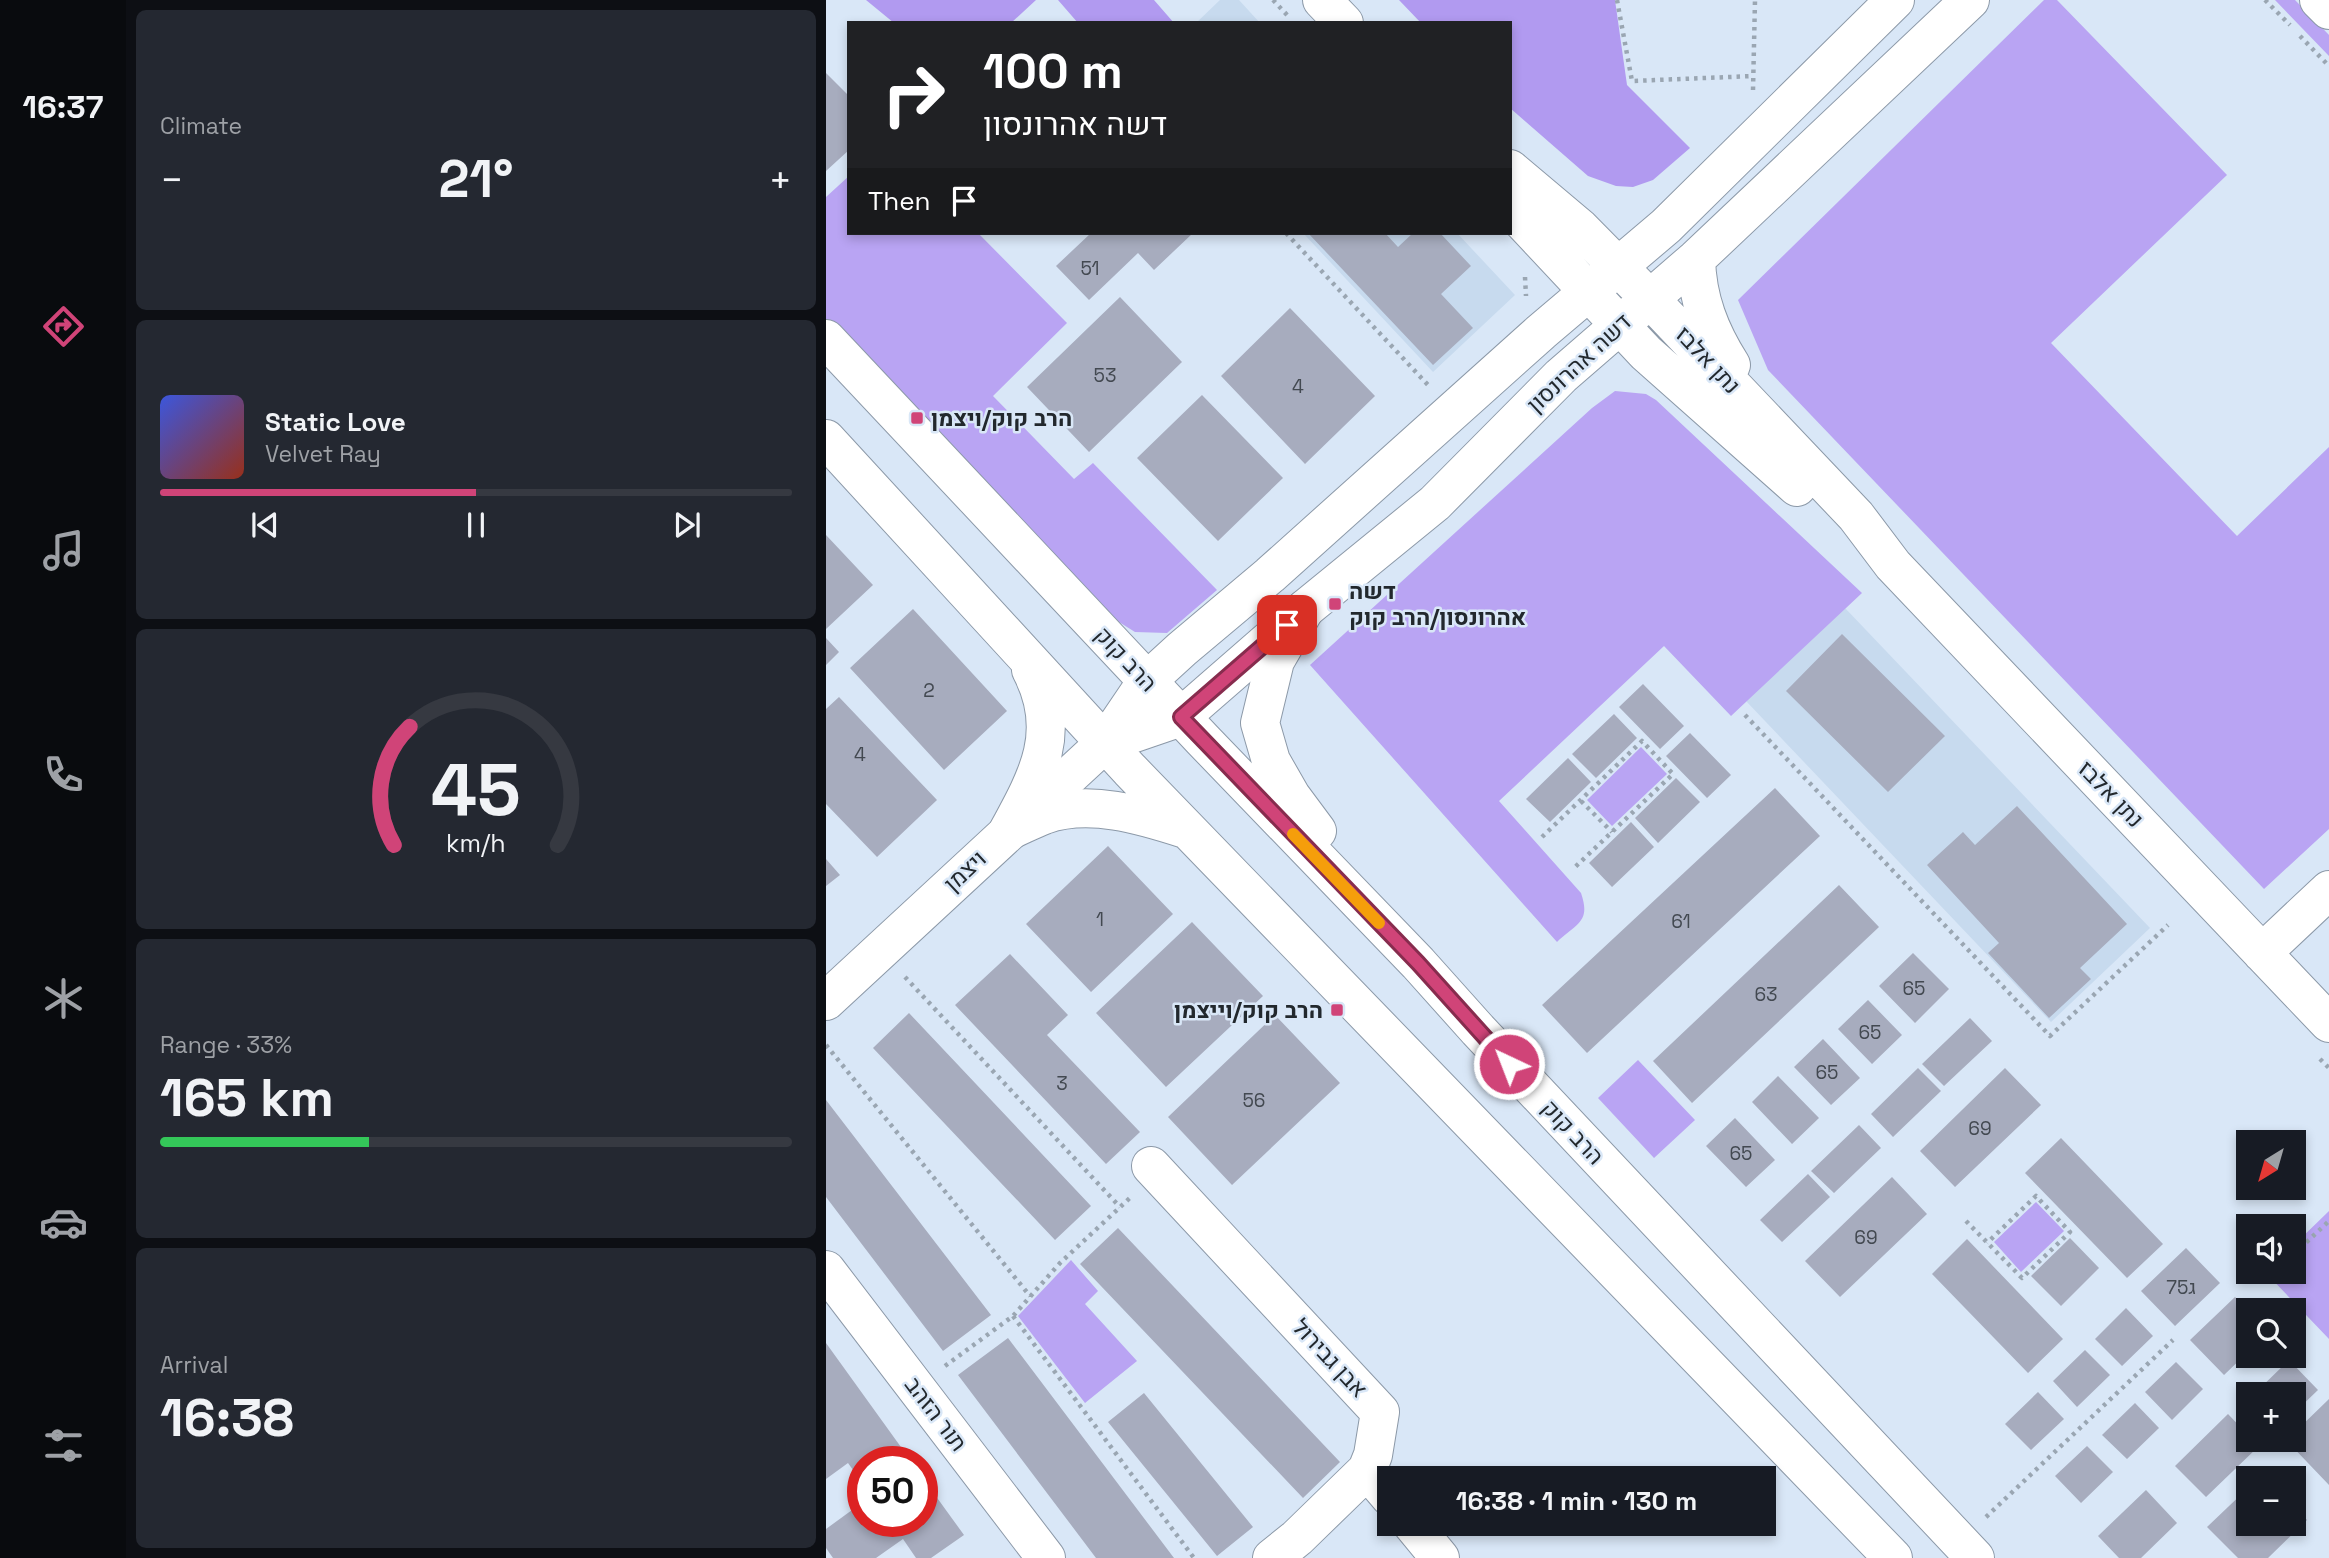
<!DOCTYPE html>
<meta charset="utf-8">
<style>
body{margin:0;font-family:"Space Grotesk",Heebo,sans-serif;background:#242831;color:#f1f3f6;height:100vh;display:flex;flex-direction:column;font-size:26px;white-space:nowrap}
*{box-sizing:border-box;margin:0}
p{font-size:23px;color:#9ea1a6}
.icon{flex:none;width:38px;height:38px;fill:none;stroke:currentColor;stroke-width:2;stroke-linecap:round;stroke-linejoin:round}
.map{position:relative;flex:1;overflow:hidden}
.drawer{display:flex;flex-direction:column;gap:10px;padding:10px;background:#0d0f14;width:700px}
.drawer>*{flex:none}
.hud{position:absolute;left:21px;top:21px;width:665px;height:214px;border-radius:0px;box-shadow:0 4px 10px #0003;background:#202124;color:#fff;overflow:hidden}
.needle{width:46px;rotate:217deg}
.controls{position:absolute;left:1410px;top:1130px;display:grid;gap:14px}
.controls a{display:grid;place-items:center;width:70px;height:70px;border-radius:0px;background:#171b24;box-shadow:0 4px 10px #0003;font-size:35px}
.speed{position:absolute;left:21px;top:1446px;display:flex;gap:14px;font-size:35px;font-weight:700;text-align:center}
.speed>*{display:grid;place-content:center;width:91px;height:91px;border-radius:50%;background:#171b24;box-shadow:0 4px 10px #0003;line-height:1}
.speed .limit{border:10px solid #d22;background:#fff;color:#111}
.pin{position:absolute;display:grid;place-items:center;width:60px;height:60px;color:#fff;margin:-30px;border-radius:14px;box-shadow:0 4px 10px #0006}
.me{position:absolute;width:77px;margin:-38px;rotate:317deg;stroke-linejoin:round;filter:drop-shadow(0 0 5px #0008)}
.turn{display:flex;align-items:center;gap:24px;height:147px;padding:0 21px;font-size:32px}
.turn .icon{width:91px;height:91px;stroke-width:2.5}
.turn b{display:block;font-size:49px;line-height:60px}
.then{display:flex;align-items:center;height:66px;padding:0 21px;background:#0003;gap:14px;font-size:26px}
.big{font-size:52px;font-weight:700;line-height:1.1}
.drawer .card{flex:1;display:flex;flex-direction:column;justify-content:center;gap:10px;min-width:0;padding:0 24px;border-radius:10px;background:#242831}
.drawer .dial{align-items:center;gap:0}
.dial svg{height:182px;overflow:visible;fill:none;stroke:#363941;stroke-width:7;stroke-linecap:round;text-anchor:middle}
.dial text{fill:#f1f3f6;stroke:none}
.song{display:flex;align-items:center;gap:21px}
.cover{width:84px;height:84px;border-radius:10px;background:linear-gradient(135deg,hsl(230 70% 55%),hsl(10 70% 35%))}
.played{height:7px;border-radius:4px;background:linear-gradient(90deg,#d04478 50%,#363941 50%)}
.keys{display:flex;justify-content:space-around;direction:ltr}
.heat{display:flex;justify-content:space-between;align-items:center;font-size:38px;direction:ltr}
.charge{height:10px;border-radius:5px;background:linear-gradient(90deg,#34c759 33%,#363941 0)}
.trip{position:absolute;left:551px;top:1466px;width:399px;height:70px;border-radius:0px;background:#171b24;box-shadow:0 4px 10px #0003;font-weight:700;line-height:70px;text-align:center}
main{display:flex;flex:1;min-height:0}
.tabs{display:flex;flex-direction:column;width:126px;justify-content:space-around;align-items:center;background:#090b0e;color:#9ea1a6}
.tabs .icon{width:49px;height:49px}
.tabs .active{color:#d04478}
.tabs b{font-size:32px;color:#f1f3f6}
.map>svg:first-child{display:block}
</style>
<main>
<nav class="tabs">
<b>16:37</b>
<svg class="icon active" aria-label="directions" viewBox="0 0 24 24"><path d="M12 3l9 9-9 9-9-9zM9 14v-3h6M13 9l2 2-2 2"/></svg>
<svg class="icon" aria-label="music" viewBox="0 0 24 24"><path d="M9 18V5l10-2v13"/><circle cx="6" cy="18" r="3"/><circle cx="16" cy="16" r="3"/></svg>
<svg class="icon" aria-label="phone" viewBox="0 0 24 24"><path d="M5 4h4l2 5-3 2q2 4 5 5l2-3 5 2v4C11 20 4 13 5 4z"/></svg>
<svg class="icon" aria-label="climate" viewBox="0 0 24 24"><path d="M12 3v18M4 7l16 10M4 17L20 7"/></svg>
<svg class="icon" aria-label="car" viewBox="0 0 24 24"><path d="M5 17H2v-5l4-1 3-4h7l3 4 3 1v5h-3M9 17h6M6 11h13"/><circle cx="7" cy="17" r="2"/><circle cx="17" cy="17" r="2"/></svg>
<svg class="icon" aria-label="filters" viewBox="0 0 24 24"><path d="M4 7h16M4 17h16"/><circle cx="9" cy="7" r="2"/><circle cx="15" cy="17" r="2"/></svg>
</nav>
<section class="drawer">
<div class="card"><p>Climate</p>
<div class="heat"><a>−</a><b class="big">21°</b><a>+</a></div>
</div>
<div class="card">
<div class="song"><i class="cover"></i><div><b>Static Love</b><p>Velvet Ray</p></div></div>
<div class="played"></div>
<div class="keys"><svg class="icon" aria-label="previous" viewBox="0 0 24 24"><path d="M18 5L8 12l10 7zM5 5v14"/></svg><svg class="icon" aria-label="pause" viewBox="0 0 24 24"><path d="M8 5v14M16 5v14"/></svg><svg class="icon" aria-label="next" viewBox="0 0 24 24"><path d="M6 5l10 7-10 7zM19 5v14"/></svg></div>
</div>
<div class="card dial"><svg viewBox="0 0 100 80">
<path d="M14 69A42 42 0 1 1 86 69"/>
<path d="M14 69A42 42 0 0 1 21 17" stroke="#d04478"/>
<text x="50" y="56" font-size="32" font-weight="700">45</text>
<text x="50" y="72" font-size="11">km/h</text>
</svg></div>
<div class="card"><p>Range · 33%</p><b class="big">165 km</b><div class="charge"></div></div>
<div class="card"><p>Arrival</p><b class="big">16:38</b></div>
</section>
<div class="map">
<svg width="1503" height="1558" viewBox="0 0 1503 1558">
<rect width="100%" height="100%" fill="#d9e7f7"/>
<path fill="#c7daee" d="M394,0H413L434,23H370Z
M477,233H631L689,295L607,372Z
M1019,608L1324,928L1225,1022L920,701Z"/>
<path fill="#b9a4f3" d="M1218,0H1231L1401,175L1225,343L1411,536L1503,447V829L1438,889L942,370L912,300Z
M1449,0H1469L1503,35V56Z
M23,176V233H152L241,323L167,396L248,479L267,463L391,590L341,633L309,632L293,622L0,322V197Z
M789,391L820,394L830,400L1036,593L905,716L838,646L673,801L755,893C765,922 751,923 731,942L484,665L766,408Z
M815,747L841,774L786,826L761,800Z
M812,1060L869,1120L828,1158L772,1098Z
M1210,1202L1238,1231L1195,1272L1168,1242Z
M1503,1211V1339L1440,1273L1468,1272V1245Z
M245,1260L272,1291L259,1304L311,1361L259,1403L192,1316Z"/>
<path fill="#b19af0" d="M40,0H210L185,23H68Z
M232,0H328L348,23H252Z
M573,0H789L801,85L864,148L827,180L807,187L790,186L762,176L684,108V23H595Z"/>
<path fill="#a7acbe" d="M0,73L23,96V150L0,171Z
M265,233H367L328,270L312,253L263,300L230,266Z
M482,233H559L572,247L587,233H614L645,266L615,294L647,328L607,365Z
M294,297L356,362L263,452L201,387Z
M464,308L549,396L479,464L395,376Z
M376,395L457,478L392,541L311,458Z
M0,535L47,585L0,629Z
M87,609L181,711L118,770L24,668Z
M1016,634L1119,736L1062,792L960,691Z
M0,638L13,652L0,665Z
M817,684L858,726L834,749L793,707Z
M13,697L111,800L51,857L0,804V709Z
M788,714L811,738L770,778L746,754Z
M864,733L905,775L881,798L840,756Z
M742,758L765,782L724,822L700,799Z
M850,778L874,802L832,843L809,818Z
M949,788L994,836L761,1053L716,1005Z
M1191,806L1301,924L1254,968L1265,979L1223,1018L1162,953L1173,943L1101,865L1137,832L1149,845Z
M805,822L828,847L786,887L763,863Z
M282,846L347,914L265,992L200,924Z
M0,859L14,875L0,886Z
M1013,885L1053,927L866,1103L827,1061Z
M366,922L437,996L340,1087L270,1013Z
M1087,953L1123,989L1089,1023L1053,986Z
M184,954L242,1015L221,1035L314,1132L280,1164L129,1005Z
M1042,1000L1076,1035L1046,1064L1012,1029Z
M83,1013L265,1206L229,1240L47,1048Z
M449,1015L514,1083L406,1185L342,1117Z
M1144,1018L1166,1041L1118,1086L1096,1064Z
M997,1039L1034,1078L1005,1105L968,1067Z
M1092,1068L1115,1091L1067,1137L1045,1114Z
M1179,1068L1215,1105L1129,1187L1094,1151Z
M952,1076L993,1118L966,1144L926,1102Z
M0,1100L165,1315L117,1351L0,1197Z
M909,1118L949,1160L920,1187L880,1146Z
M1033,1125L1055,1148L1008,1193L985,1171Z
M1235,1138L1337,1244L1301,1278L1199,1173Z
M982,1174L1004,1197L956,1242L934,1220Z
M1066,1177L1101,1214L1014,1297L979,1261Z
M292,1228L514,1462L477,1498L254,1264Z
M1244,1238L1273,1268L1235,1306L1205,1276Z
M1141,1239L1237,1339L1202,1373L1106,1274Z
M1360,1248L1394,1283L1349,1326L1315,1291Z
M1409,1297L1423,1311V1351L1398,1375L1364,1340Z
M1300,1308L1327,1336L1296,1366L1269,1339Z
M182,1338L348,1558H270L132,1375Z
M0,1343L85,1461H37V1484L22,1463L0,1479Z
M1259,1350L1284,1375L1251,1407L1227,1381Z
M1463,1360L1492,1390L1468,1413V1395H1427Z
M1350,1362L1377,1389L1346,1420L1319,1392Z
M1212,1392L1238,1419L1205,1450L1179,1424Z
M318,1393L427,1527L391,1556L282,1422Z
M1503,1399V1485L1460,1440H1468V1433Z
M1309,1403L1333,1428L1301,1459L1276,1435Z
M1402,1414L1423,1436V1440H1427L1433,1446L1380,1497L1349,1466Z
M1261,1446L1287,1472L1255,1503L1229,1476Z
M96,1477L138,1535L105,1558H90L77,1539L50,1558H7L0,1548V1529L37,1502V1521H96Z
M1423,1487V1524H1468V1506L1481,1520L1442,1558H1412L1381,1527Z
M1320,1490L1351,1523L1315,1558H1293L1272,1536Z"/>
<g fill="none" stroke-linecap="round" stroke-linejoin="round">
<g stroke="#8c99a8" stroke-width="40">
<path id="minor" d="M496,0L518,23
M1493,0L1503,10
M684,169L754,228L824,299L1030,516L1067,565L1503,1023
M684,208L820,353L971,487
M870,259C871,299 884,332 905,365
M321,681L356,649L444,575L715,332L840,226L1069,0
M355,717L479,609L609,503L735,376L870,259L1144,0
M1436,953L1503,890
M325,1166L554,1412L547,1455L541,1470L471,1538L446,1558
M0,1270L220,1558
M541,1470L564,1497
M586,1524L614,1558"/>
</g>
<g stroke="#8c99a8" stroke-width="40">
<path id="tertiary" d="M279,743L355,717
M0,1001L279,743L321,681"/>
</g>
<g stroke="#8c99a8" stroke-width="40">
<path id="secondary" d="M0,339L377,740L592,963L652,1030L1149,1558
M0,439L304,770L1067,1558
M479,609L449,661L434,723L445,761L465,796L491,831
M182,831C194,826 205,820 218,815C263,799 316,815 359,829
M182,831C212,776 237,731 205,670"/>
</g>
<path stroke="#9aa6b2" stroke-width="4.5" stroke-dasharray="3.5 5" stroke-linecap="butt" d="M447,0L463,17
M791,0L806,81L927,76
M1439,0L1464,25
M1474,36L1503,66
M927,90L929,0
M460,233L602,385
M699,277L700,296
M919,715L1224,1036L1342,925
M755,801L786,832
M716,837L816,741L847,774L747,869
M79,977L294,1207
M0,1045L204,1296
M1494,1059L1503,1068
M1140,1221L1196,1278L1244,1232L1210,1196L1161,1243
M1468,1254L1503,1221
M187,1316L368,1558
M119,1366L187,1316L234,1263L306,1196
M1160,1517L1347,1340"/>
<use href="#minor" stroke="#fff" stroke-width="38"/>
<use href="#tertiary" stroke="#fff" stroke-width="38"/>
<use href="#secondary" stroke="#fff" stroke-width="38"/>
</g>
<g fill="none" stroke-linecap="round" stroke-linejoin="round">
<g stroke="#872c4e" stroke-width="18">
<path id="route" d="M461,625L355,717L592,963L683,1064"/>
</g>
<use href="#route" stroke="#d04478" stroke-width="12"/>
<path stroke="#f59e0b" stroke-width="12" d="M467,834L553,923"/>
</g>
<g fill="#d04478" stroke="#d9e7f7" stroke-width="2.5">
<rect x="84" y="411" width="14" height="14" rx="3.5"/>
<rect x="502" y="597" width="14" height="14" rx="3.5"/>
<rect x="504" y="1003" width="14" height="14" rx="3.5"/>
</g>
<g text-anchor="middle" stroke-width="5" stroke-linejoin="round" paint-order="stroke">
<g font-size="19" fill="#434951">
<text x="264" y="275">51</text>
<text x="279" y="382">53</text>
<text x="472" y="393">4</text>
<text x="103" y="697">2</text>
<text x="34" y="761">4</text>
<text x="274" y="926">1</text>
<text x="855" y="928">61</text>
<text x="1088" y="995">65</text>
<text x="940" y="1001">63</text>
<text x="1044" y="1039">65</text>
<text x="1001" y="1079">65</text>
<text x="236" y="1090">3</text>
<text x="428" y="1107">56</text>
<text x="1154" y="1135">69</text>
<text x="915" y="1160">65</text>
<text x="1040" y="1244">69</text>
<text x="1355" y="1294">75ג</text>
</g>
<g font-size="23" fill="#22282d" stroke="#d9e7f7">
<text transform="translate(882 360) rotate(47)" y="8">נתן אלבז</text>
<text transform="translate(753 363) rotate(-43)" y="8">דשה אהרונסון</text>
<text transform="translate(300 659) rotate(47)" y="8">הרב קוק</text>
<text transform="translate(1285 794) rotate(46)" y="8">נתן אלבז</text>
<text transform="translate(139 871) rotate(-43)" y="8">ויצמן</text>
<text transform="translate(747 1132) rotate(47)" y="8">הרב קוק</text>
<text transform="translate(504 1358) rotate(47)" y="8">אבן גבירול</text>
<text transform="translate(110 1414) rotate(53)" y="8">תור הזהב</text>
</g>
<g font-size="23" font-weight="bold" fill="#22282d" stroke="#d9e7f7" text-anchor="start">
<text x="105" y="426">הרב קוק/ויצמן</text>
<text x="523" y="599">דשה<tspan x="523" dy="26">אהרונסון/הרב קוק</tspan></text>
<text x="497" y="1018" text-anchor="end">הרב קוק/וייצמן</text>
</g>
</g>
</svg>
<div class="controls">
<a><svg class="needle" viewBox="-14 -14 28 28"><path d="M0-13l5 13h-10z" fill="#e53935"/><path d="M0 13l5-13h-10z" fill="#9ea1a6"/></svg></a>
<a><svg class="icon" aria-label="sound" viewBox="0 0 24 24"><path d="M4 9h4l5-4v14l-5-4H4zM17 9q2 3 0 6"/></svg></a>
<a><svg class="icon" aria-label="search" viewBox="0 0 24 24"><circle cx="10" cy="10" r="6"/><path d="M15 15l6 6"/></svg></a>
<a>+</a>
<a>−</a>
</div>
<div class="speed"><div class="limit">50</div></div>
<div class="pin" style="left:461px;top:625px;background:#d93025"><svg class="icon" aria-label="arrive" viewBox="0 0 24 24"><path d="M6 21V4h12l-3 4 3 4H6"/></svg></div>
<svg class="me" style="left:683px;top:1064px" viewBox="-20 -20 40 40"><circle r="17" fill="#d04478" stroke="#fff" stroke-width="3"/><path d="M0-11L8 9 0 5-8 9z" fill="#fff"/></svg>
<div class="trip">16:38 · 1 min · 130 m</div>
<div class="hud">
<div class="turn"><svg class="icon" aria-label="right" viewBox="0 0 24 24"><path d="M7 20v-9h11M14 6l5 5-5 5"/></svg><div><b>100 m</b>דשה אהרונסון</div></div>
<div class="then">Then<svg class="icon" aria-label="arrive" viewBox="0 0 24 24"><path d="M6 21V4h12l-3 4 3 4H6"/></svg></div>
</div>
</div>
</main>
